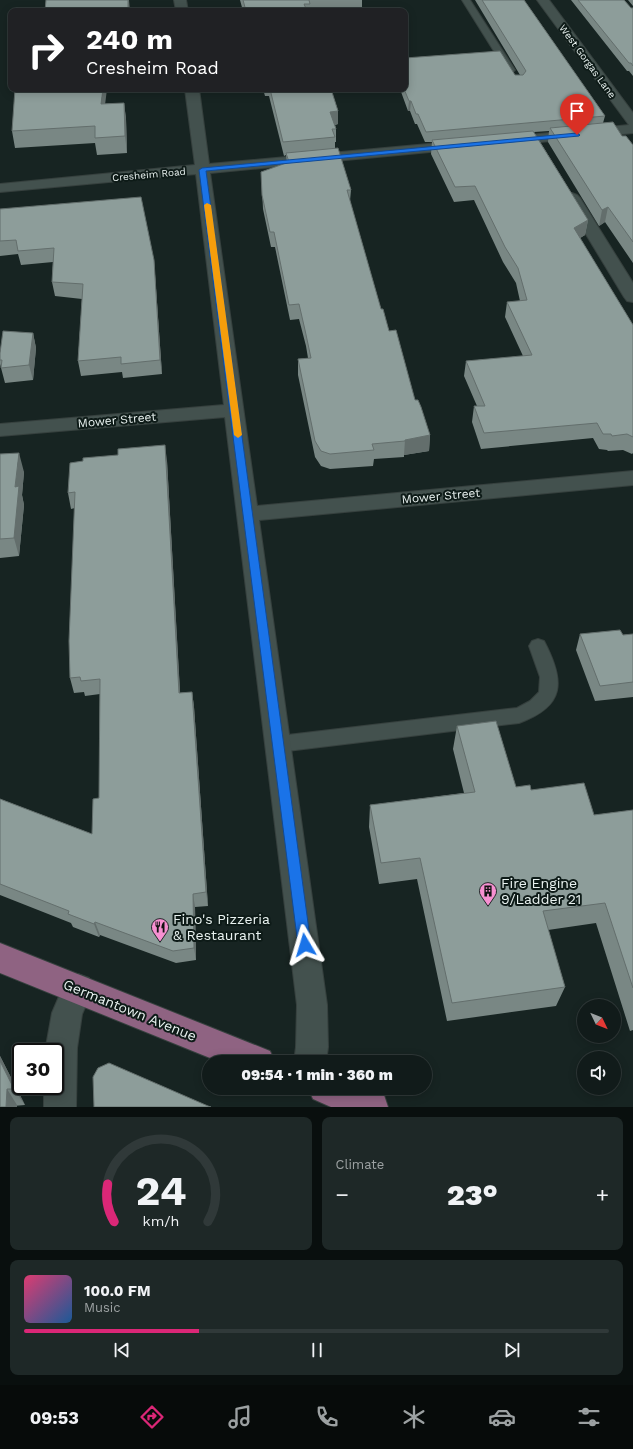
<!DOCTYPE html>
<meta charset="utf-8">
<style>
body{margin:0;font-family:"Work Sans",sans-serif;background:#1e2827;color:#f1f3f6;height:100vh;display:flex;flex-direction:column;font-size:15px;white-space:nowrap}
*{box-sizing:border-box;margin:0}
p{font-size:13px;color:#9ca1a2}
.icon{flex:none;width:22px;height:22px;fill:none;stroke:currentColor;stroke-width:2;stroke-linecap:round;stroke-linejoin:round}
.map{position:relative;height:1107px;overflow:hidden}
.sheet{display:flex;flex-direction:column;gap:10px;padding:10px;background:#090f0e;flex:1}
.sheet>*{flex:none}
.guide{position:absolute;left:8px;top:8px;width:400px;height:84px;border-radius:8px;box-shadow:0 2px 10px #0003,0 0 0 1px #303939;background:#202124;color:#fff;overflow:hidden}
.needle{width:26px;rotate:133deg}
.buttons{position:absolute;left:577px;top:999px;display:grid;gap:8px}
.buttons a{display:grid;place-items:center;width:44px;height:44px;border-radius:50%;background:#111b1a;box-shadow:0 2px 10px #0003,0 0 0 1px #303939;font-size:20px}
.speed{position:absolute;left:12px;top:1043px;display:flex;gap:8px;font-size:20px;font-weight:700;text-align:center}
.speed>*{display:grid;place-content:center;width:52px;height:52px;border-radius:50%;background:#111b1a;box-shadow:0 2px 10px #0003,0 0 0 1px #303939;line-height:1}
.speed .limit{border:2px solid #111;border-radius:6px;background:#fff;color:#111}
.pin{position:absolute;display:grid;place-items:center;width:34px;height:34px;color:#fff;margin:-41px -17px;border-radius:50% 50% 50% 0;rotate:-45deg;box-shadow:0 0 4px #0007}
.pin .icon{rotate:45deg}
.me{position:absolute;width:44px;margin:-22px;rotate:353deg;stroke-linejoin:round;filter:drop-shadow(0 0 3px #0008)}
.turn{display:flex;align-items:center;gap:14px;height:84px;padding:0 12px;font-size:18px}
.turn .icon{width:52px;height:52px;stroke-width:2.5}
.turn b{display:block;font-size:28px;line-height:34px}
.big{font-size:30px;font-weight:800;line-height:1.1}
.sheet .card{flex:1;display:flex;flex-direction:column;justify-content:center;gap:6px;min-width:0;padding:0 14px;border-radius:8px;background:#1e2827}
.sheet .dial{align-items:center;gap:0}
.dial svg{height:104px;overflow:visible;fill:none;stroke:#303939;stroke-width:7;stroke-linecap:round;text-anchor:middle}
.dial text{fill:#f1f3f6;stroke:none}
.song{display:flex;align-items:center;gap:12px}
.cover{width:48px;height:48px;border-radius:6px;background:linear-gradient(135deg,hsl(340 70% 55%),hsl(210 70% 35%))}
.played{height:4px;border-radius:2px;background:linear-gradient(90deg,#db2777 30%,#303939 30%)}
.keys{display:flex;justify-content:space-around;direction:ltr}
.heat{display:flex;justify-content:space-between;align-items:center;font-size:22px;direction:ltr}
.sheet .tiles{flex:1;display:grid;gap:10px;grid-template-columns:1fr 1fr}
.card:last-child{grid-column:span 2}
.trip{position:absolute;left:202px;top:1055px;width:230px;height:40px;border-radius:20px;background:#111b1a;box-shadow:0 2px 10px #0003,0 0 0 1px #303939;font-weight:800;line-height:40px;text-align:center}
.tabs{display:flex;height:64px;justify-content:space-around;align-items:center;background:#070b0a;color:#9ca1a2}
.tabs .icon{width:28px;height:28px}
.tabs .active{color:#db2777}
.tabs b{font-size:18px;color:#f1f3f6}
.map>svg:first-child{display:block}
</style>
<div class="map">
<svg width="633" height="1107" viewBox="0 0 633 1107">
<rect width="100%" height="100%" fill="#172422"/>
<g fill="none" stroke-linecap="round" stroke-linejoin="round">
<g stroke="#36403e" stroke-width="2">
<path id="service" d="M462,0H470L515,70L513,72H507Z
M538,639L544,641C565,681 566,706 519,723L279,752L272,750L270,744L272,738L279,736L517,708L530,701L539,692L540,677L529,646L532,641Z"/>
</g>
<g stroke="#36403e" stroke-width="2">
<path id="minor" d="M174,0H186L188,11H176Z
M537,0H549L633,113V133L509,145L504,144L502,141L504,138L509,137L629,125Z
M185,89H199L209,164L461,141L466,142L468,145L466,148L461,149L210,173L257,506L633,471V485L259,520L327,1005L328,1047L326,1062H294L296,1047L297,1005L225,417L0,436V424L224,405L196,174L0,192V184L195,165Z
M572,193L577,195L580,198L633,283V302L627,301L624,297L564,198L567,195Z
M78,974L89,978L93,989L82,1014L77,1048L76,1107H44V1086H55V1052H45L52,1013L67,978Z"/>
</g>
<g stroke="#36403e" stroke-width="2">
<path id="primary" d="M0,943L270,1051L275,1062H220L0,973Z
M308,1088H365L384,1095L388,1107H331L313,1099Z"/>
</g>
<use href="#service" fill="#43514e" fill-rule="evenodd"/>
<use href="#minor" fill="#43514e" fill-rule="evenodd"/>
<use href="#primary" fill="#8f6382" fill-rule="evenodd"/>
</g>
<path fill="#798784" d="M240,0H362V7L313,10V11H243Z
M475,0H524L605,116L603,123L622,136L633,145V263L605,222L599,226L548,142L549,131L534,132L588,220L585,235L580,238L633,325V453L632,454L623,450L608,451L607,450L599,449L593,438L481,449L472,422L474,406H477L464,376L466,361L523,356L505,317L507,302L520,301L516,283L503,262L474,200L454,202L431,154L432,142H425L417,124H415L410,111H408L400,89H405L515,75H520Z
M571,0H624L631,8H633V76L629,71H627Z
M628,0H633V6Z
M263,89H331L338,111V124L335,125L336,129V142H335V149L351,190L350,201L381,309L415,400L430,435L429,451L404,455V457L374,459L373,466L330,469L321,466L315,457L298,375V359L308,358L306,346L299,319L290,320L275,247H271L263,209L261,172L287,163L286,155L284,156L269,96H265Z
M124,103L126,119L127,153L97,155L95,143L15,148L12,131L105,104Z
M0,209L154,260L155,274L162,374L123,378L122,372L81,376L78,361L82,299L55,296L52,282L53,262L21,265L18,254L0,256Z
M33,333L36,348L33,380L5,383L0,364V353Z
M0,454L24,472L22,495L24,505L19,556L0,558Z
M167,461L180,693L192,692L194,707L208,906L195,907L196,960L176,963L100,935L99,937L73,927L71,923L0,895V799L92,834L99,798L100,694L85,696L84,692L74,693L70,678L75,508L71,509L68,493Z
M580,634L623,635L633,634V697L595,701L576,650Z
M457,726L516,787L531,790L594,815L633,810V1030L630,1031L596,923L548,930L565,987L556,1006L447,1021L417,879L379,884L369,827L370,805L464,793L453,749Z
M0,1056L25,1105L0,1107Z"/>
<path fill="#636e6c" d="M128,0H129L130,11H128Z
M103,89H107L103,121L101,104Z
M409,101H411L410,111H408Z
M124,103L126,119L127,153L125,136Z
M338,111V124L330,126V112Z
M608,207L605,222L599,226L602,210Z
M588,220L585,235L572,243L574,228Z
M154,260L155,274L162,374L160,360Z
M33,333L36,348L33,380L29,365Z
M430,435L429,451L404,455L405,440Z
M165,445L167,461L181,708L179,693Z
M19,453L24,472L22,495L24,505L19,556L14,538L15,487Z
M192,692L194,707L208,906L206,892Z
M193,894L195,907L196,960L194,948Z
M95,922L100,935L99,937L94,924Z
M0,1056L25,1105L14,1089L0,1061Z
M7,1089L17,1105V1107H6Z"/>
<path fill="#8d9d9a" stroke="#636e6c" d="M46,0H128V11H45Z
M243,0H309L310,4H304L307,11H246Z
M482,0H524L605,116L426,132L418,114H416L411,101H409L404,89H405V58L500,51L515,75H523L526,71Z
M578,0H624L631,8H633V66L631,63H629Z
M15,89H103L101,104L124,103L125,136L95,138V126L12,131Z
M270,89H331L338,111L330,112L336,129H332L335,137L283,142Z
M613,122L622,136H626L633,145V242L608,207L602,210L550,128Z
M533,131L588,220L574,228L633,325V437L627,434L612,436L611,434H603L597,423L484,433L474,406H485L466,361L532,355L507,302L527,300L518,268L505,247L475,186L455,187L432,140Z
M338,148L351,190H347L381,309H383L389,331L396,330L415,400H418L421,407L430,435L405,440V441L372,444L374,450L330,454L321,451L315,441L298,359L311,358L305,330L299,304L289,305L274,232H270L262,195L261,172L289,162L286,153Z
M141,197L154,260L160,360L121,364V357L78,361L83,284L52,282L54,248L18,251L16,240L0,241V209Z
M3,331L33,333L29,365L1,368L2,360H0V353Z
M165,445L179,693L192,692L206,892L193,894L194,948L173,951L95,922L94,924L68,914L69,911L0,884V799L92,834L93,799L99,798L100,679L81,681L80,677L70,678L69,641L75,492L68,493L70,463L83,461V458L118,455V449Z
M19,453L15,487L19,486L14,538L0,539V454Z
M620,630L623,635L633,634V682L600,686L580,634Z
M496,721L516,787L530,785L531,790L584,783L594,815L633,810V988L605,903L543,911L565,987L452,1003L420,858L381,863L370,805L475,792L457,726Z
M0,1061L14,1089H7L6,1107H0Z
M109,1063L208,1106L211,1107H94L93,1077L98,1068Z"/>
<path fill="#1a73e8" stroke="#114b97" d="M577,133L580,135L579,136L206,171L311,945L309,950L305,951L300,950L298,945L199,170L202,168Z"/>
<path fill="#f59e0b" d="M207,203L211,205L242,435L238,438L234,435L204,205Z"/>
<defs>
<g id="building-pin" transform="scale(0.9)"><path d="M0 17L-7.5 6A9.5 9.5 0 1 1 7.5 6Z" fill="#f690d1" stroke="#0e1b18"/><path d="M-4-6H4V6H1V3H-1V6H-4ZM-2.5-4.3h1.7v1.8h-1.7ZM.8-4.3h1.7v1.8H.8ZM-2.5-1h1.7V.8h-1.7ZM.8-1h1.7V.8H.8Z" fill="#111"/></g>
<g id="restaurant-pin" transform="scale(0.9)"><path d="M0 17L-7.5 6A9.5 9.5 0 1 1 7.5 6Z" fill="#f690d1" stroke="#0e1b18"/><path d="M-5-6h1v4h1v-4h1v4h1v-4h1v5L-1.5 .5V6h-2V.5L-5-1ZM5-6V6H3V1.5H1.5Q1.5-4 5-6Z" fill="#111"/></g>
</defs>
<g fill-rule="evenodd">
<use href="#building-pin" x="488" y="891"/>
<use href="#restaurant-pin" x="160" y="927"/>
</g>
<g text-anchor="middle" stroke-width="4" stroke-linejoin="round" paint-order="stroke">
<g font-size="10" fill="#eaf3f1" stroke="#0e1b18">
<text transform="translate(588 61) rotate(54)" y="4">West Gorgas Lane</text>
<text transform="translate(149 174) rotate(-5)" y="4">Cresheim Road</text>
</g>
<g font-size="12" fill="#eaf3f1" stroke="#0e1b18">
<text transform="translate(117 420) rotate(-5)" y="4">Mower Street</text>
<text transform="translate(441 496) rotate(-5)" y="4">Mower Street</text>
</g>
<g font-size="14" fill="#eaf3f1" stroke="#0e1b18" text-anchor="start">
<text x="501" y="888">Fire Engine<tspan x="501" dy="16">9/Ladder 21</tspan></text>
<text x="173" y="924">Fino's Pizzeria<tspan x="173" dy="16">&amp; Restaurant</tspan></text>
</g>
<g font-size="14" fill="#eaf3f1" stroke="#0e1b18">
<text transform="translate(130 1010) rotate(22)" y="5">Germantown Avenue</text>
</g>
</g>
</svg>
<div class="buttons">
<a><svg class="needle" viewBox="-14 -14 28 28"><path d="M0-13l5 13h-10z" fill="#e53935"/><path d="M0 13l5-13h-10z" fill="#9ca1a2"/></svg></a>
<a><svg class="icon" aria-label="sound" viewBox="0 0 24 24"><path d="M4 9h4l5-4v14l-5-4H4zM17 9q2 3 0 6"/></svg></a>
</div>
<div class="speed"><div class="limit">30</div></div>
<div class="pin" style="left:577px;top:135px;background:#d93025"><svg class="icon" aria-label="arrive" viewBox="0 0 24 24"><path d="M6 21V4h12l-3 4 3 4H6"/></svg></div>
<svg class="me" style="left:305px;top:945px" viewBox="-20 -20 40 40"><path d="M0-17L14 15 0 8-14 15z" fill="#1a73e8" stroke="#fff" stroke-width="4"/></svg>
<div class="trip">09:54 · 1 min · 360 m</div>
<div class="guide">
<div class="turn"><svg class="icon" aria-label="right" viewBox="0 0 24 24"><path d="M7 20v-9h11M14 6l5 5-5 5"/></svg><div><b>240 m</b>Cresheim Road</div></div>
</div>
</div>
<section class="sheet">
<div class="tiles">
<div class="card dial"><svg viewBox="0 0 100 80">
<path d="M14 69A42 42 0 1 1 86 69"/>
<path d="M14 69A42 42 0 0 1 9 40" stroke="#db2777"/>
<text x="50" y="56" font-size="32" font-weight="700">24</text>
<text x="50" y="72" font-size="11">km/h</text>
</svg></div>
<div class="card"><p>Climate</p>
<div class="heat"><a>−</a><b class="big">23°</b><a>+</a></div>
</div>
<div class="card">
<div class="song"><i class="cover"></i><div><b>100.0 FM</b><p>Music</p></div></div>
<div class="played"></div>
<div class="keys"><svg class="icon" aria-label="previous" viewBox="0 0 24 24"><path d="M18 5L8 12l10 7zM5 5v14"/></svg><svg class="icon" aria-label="pause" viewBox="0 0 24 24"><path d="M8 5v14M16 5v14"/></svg><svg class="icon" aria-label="next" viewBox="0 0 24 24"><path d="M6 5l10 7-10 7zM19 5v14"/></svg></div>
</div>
</div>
</section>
<nav class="tabs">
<b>09:53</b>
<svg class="icon active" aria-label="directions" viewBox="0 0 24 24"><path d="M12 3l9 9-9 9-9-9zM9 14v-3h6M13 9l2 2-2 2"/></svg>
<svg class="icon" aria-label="music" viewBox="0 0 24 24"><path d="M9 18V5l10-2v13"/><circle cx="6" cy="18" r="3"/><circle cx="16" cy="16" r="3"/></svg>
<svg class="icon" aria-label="phone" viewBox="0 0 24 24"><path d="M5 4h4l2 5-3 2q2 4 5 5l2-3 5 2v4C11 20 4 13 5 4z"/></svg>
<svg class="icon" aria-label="climate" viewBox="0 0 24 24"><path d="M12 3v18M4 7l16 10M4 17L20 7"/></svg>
<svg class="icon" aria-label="car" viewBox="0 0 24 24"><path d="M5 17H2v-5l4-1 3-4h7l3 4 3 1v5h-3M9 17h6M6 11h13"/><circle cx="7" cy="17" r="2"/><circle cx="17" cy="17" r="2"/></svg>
<svg class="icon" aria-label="filters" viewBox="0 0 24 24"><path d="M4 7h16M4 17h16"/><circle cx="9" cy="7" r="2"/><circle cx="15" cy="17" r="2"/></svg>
</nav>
